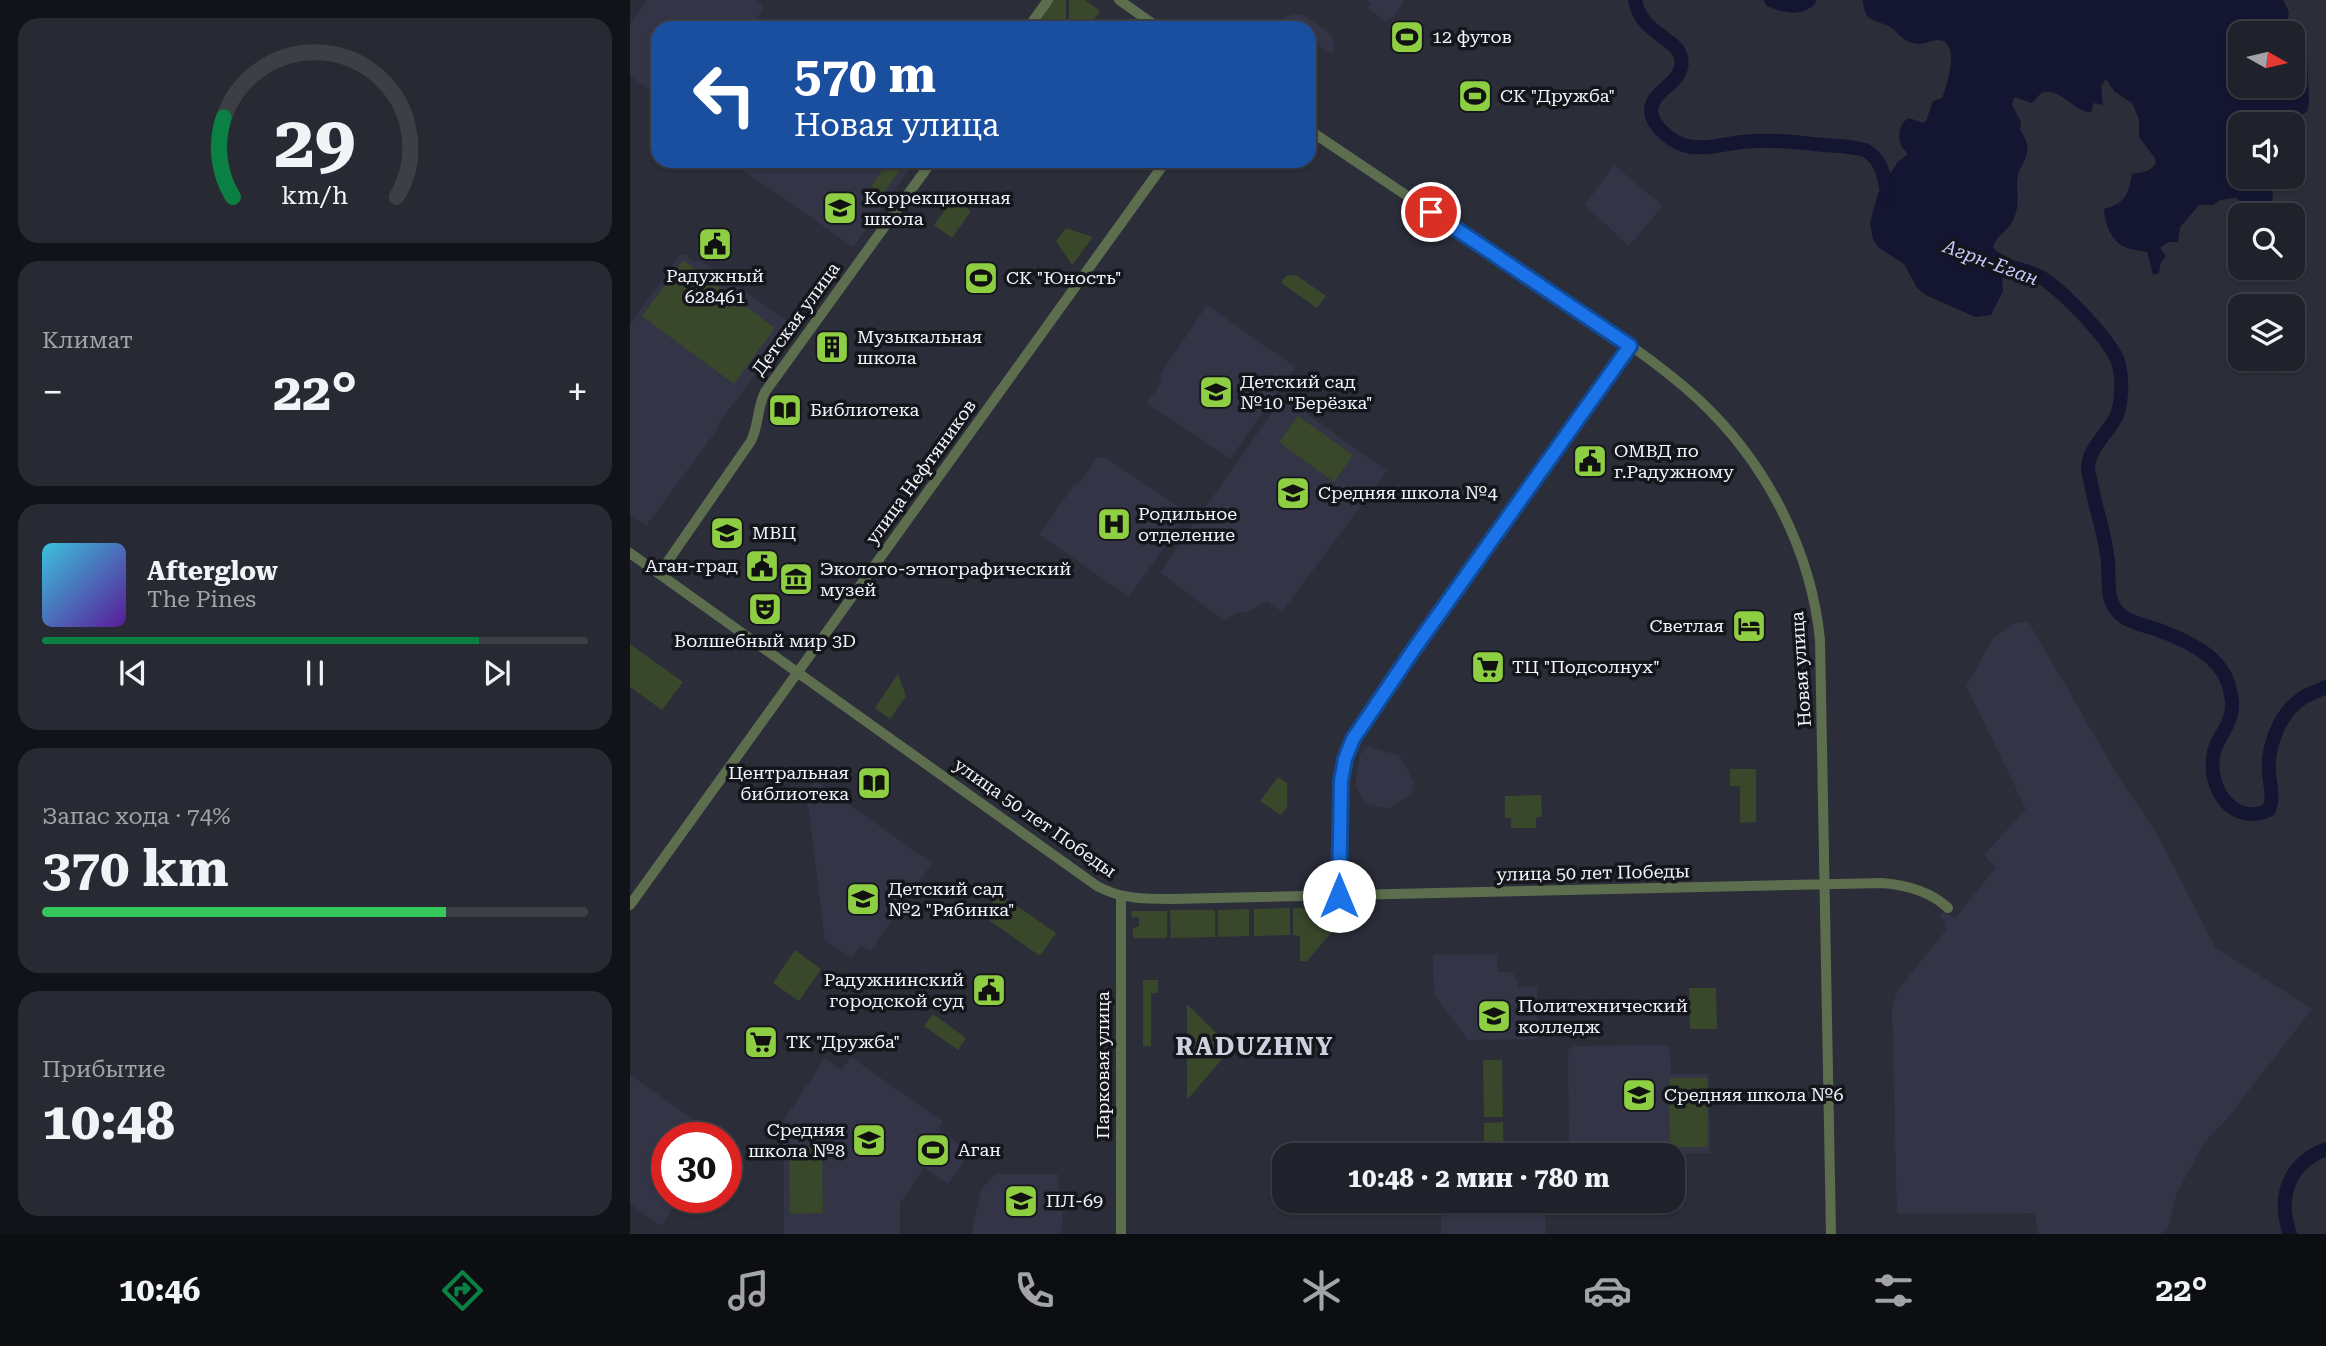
<!DOCTYPE html>
<html lang="ru">
<meta charset="utf-8">
<style>
body{margin:0;font-family:"Roboto Serif",serif;background:#282a33;color:#f1f3f6;height:100vh;display:flex;flex-direction:column;font-size:26px;white-space:nowrap}
*{box-sizing:border-box;margin:0}
p{font-size:23px;color:#a2a4a9}
.icon{flex:none;width:38px;height:38px;fill:none;stroke:currentColor;stroke-width:2;stroke-linecap:round;stroke-linejoin:round}
.map{position:relative;flex:1;overflow:hidden}
.details{display:flex;flex-direction:column;gap:18px;padding:18px;background:#121318;width:630px}
.details>*{flex:none}
.hud{position:absolute;left:21px;top:21px;width:665px;height:147px;border-radius:21px;box-shadow:0 2px 5px #0004,0 0 0 2px #3d3f47;background:#1a4fa0;color:#fff;overflow:hidden}
.needle{width:46px;rotate:98deg}
.buttons{position:absolute;left:1598px;top:21px;display:grid;gap:14px}
.buttons a{display:grid;place-items:center;width:77px;height:77px;border-radius:14px;background:#20222b;box-shadow:0 2px 5px #0004,0 0 0 2px #3d3f47;font-size:35px}
.speed{position:absolute;left:21px;top:1122px;display:flex;gap:14px;font-size:35px;font-weight:700;text-align:center}
.speed>*{display:grid;place-content:center;width:91px;height:91px;border-radius:50%;background:#20222b;box-shadow:0 2px 5px #0004,0 0 0 2px #3d3f47;line-height:1}
.speed .limit{border:10px solid #d22;background:#fff;color:#111}
.pin{position:absolute;display:grid;place-items:center;width:60px;height:60px;color:#fff;margin:-30px;border:4px solid #fff;border-radius:50%;box-shadow:0 2px 7px #0007}
.me{position:absolute;width:77px;margin:-38px;rotate:0deg;stroke-linejoin:round;filter:drop-shadow(0 0 5px #0008)}
.turn{display:flex;align-items:center;gap:24px;height:147px;padding:0 28px;font-size:32px}
.turn .icon{width:91px;height:91px;stroke-width:2.5}
.turn b{display:block;font-size:49px;line-height:60px}
.big{font-size:52px;font-weight:700;line-height:1.1}
.details .card{flex:1;display:flex;flex-direction:column;justify-content:center;gap:10px;min-width:0;padding:0 24px;border-radius:21px;background:#282a33}
.details .dial{align-items:center;gap:0}
.dial svg{height:182px;overflow:visible;fill:none;stroke:#3d3f47;stroke-width:7;stroke-linecap:round;text-anchor:middle}
.dial text{fill:#f1f3f6;stroke:none}
.song{display:flex;align-items:center;gap:21px}
.cover{width:84px;height:84px;border-radius:10px;background:linear-gradient(135deg,hsl(190 70% 55%),hsl(270 70% 35%))}
.played{height:7px;border-radius:4px;background:linear-gradient(90deg,#0b8043 80%,#3d3f47 80%)}
.keys{display:flex;justify-content:space-around;direction:ltr}
.heat{display:flex;justify-content:space-between;align-items:center;font-size:38px;direction:ltr}
.charge{height:10px;border-radius:5px;background:linear-gradient(90deg,#34c759 74%,#3d3f47 0)}
.trip{position:absolute;left:642px;top:1143px;width:413px;height:70px;border-radius:21px;background:#20222b;box-shadow:0 2px 5px #0004,0 0 0 2px #3d3f47;font-weight:700;line-height:70px;text-align:center}
.dock{display:flex;height:112px;justify-content:space-around;align-items:center;background:#0d0e11;color:#a2a4a9}
.dock .icon{width:49px;height:49px}
.dock .selected{color:#0b8043}
.dock b{font-size:32px;color:#f1f3f6}
main{display:flex;flex:1;min-height:0}
.map>svg:first-child{display:block}
</style>
<main>
<section class="details">
<div class="card dial"><svg viewBox="0 0 100 80">
<path d="M14 69A42 42 0 1 1 86 69"/>
<path d="M14 69A42 42 0 0 1 10 34" stroke="#0b8043"/>
<text x="50" y="56" font-size="32" font-weight="700">29</text>
<text x="50" y="72" font-size="11">km/h</text>
</svg></div>
<div class="card"><p>Климат</p>
<div class="heat"><a>−</a><b class="big">22°</b><a>+</a></div>
</div>
<div class="card">
<div class="song"><i class="cover"></i><div><b>Afterglow</b><p>The Pines</p></div></div>
<div class="played"></div>
<div class="keys"><svg class="icon" aria-label="previous" viewBox="0 0 24 24"><path d="M18 5L8 12l10 7zM5 5v14"/></svg><svg class="icon" aria-label="pause" viewBox="0 0 24 24"><path d="M8 5v14M16 5v14"/></svg><svg class="icon" aria-label="next" viewBox="0 0 24 24"><path d="M6 5l10 7-10 7zM19 5v14"/></svg></div>
</div>
<div class="card"><p>Запас хода · 74%</p><b class="big">370 km</b><div class="charge"></div></div>
<div class="card"><p>Прибытие</p><b class="big">10:48</b></div>
</section>
<div class="map">
<svg width="1696" height="1234" viewBox="0 0 1696 1234">
<rect width="100%" height="100%" fill="#2b2d39"/>
<path fill="#333547" d="M17,0H127L134,7L122,28H28V95L0,76V24Z
M736,0H775L763,18L755,21L738,8L741,4Z
M666,14L673,15L702,35L705,50L702,54L679,39V28H661L652,22L655,17Z
M100,161H286L223,247Z
M984,165L1033,206L999,246L955,205Z
M50,255H55L63,261H71L162,324L159,331L88,424L89,427L16,526L0,514V324Z
M577,305L665,367L600,459L517,403L532,381L528,378Z
M653,397L757,471L652,612L637,601L617,613L608,612L594,621L530,572Z
M475,457L558,513L499,597L409,534L445,484L448,485L467,458Z
M1398,621L1491,781L1525,830L1585,947L1682,1009L1596,1120L1573,1144L1546,1195L1538,1228L1531,1234H1408L1405,1213L1267,1214L1262,1008L1267,991L1316,930L1314,921L1309,917L1314,912L1325,918L1327,916L1366,867L1354,855L1396,809L1336,686L1364,637L1382,624Z
M737,746L770,756L784,783L781,794L759,809L735,803L725,785L730,755Z
M187,782L302,863L240,951L231,945L222,958L195,940L176,789Z
M867,954L868,972H882L888,982V987H907V1039L838,1040L804,994L803,955Z
M1038,1045L1040,1048L1041,1074H1079L1080,1153L939,1155L938,1050L945,1046Z
M221,1057L313,1122L308,1129L341,1152L318,1184L294,1168L270,1203V1234H154V1120L195,1058L211,1070Z
M0,1075L77,1129V1137L37,1138V1197H52L31,1226L0,1204Z
M365,1174H428V1193L433,1197L432,1234H341L351,1190Z
M846,1201H915L916,1234H811V1205L846,1204Z"/>
<path fill="#39472b" d="M422,0H436V28H402Z
M439,0H455L470,11L458,28H439Z
M259,161H277L252,194L241,186Z
M323,198L341,211L322,238L304,225Z
M436,228L463,237L442,265L426,241Z
M53,260L145,328L104,384L12,316Z
M666,275L696,296L687,308L651,283L656,276Z
M668,416L723,455L704,482L649,442Z
M0,644L53,682L32,710L0,687Z
M268,674L276,696L260,719L245,708L246,706Z
M1100,769H1126V822L1110,823V786H1100Z
M648,777L657,783V807L651,815L630,801Z
M911,795L912,817H906V828H881V818H875V796Z
M369,893L426,933L410,956L353,916Z
M723,907L677,961H670V936L663,935V908Z
M660,908V935L624,936V909Z
M619,909V936L588,937V910Z
M540,910H585V937L541,938Z
M537,911V938H503V928L509,926V918L501,917L502,911Z
M165,950L191,969L169,1001L143,983Z
M513,980H528V993H521V1046H513Z
M1059,988H1086L1087,1029H1060Z
M557,1004L600,1046L599,1051L557,1100Z
M303,1014L336,1038L328,1050L294,1026Z
M853,1060H872L873,1117H854Z
M1039,1078H1077L1078,1147H1040Z
M873,1122V1155H854V1123Z
M192,1147L193,1213L160,1214L159,1148Z"/>
<path fill="#141631" d="M1233,0H1653L1659,12L1656,33H1610V86H1662L1663,42L1673,49L1677,56L1679,103L1677,112L1651,124H1610V177C1633,177 1650,179 1640,208L1628,211L1605,198L1590,200L1583,205H1569L1550,227L1548,242H1538L1530,248L1536,256L1531,262L1529,273L1523,275L1517,252C1512,250 1506,251 1500,249C1483,245 1475,226 1474,209C1496,203 1498,195 1502,174C1512,172 1521,172 1526,163L1525,158L1509,137V119L1502,103L1485,92L1476,79L1471,86L1473,105L1464,103L1461,112C1444,112 1432,89 1414,92C1409,93 1406,100 1402,103L1384,97L1382,105L1391,122L1390,130C1408,155 1388,161 1387,182C1387,197 1390,205 1383,220C1378,231 1366,235 1363,247L1366,251L1379,258L1377,275L1372,279L1373,291L1361,315L1345,317L1296,295L1287,288L1274,264L1248,247L1243,239L1240,223L1248,193L1267,163L1278,154L1271,146C1268,135 1268,124 1279,118L1293,123L1296,121L1303,101L1312,98C1317,86 1331,42 1309,40C1298,40 1293,48 1277,41C1269,37 1265,28 1256,25C1239,18 1235,20 1233,0Z"/>
<g fill="none" stroke-linecap="round" stroke-linejoin="round">
<path stroke="#141631" stroke-width="14" d="M1005,0C1011,34 1046,37 1051,57C1057,83 1020,90 1021,111C1022,126 1040,140 1053,145C1072,151 1093,144 1112,142C1139,139 1166,142 1193,145C1207,146 1221,146 1235,150C1255,162 1253,179 1259,199
M1141,0C1155,6 1168,9 1179,0
M1362,262C1378,267 1398,269 1412,278C1433,291 1477,337 1487,359C1493,373 1492,397 1488,412C1482,431 1460,444 1458,467C1458,471 1460,478 1461,483C1465,507 1474,530 1477,555C1480,568 1477,583 1480,597C1487,624 1513,623 1534,632C1559,642 1589,656 1598,683C1601,693 1604,704 1601,714C1598,730 1584,741 1583,758C1579,791 1604,826 1639,810C1644,797 1640,786 1639,772C1637,748 1649,714 1671,699C1678,694 1688,691 1696,687
M1660,1234C1647,1197 1658,1164 1696,1149"/>
<path stroke="#5d6e4f" stroke-width="10" d="M489,0L529,28
M398,28L418,0
M679,130C754,180 829,230 904,281C959,318 1019,354 1068,399C1135,461 1181,549 1190,640L1201,1234
M0,553L467,886C490,899 515,899 541,899L1252,883C1277,885 1300,891 1318,908
M29,574L121,441C129,425 127,408 135,392L302,161
M709,896L711,781L715,759L723,739L774,664L1000,347
M0,905L536,161
M491,1234V896"/>
</g>
<g fill="none" stroke-linecap="round" stroke-linejoin="round">
<g stroke="#114b97" stroke-width="18">
<path id="route" d="M709,896L711,781L715,759L723,739L784,649L1000,346L801,212"/>
</g>
<use href="#route" stroke="#1a73e8" stroke-width="12"/>
</g>
<defs>
<g id="stadium-square" transform="scale(1.75)"><rect x="-9" y="-9" width="18" height="18" rx="4" fill="#8ece43" stroke="#15161b"/><path d="M0-5a6.5 5 0 1 0 0 10a6.5 5 0 1 0 0-10ZM-3.5-1.8h7v3.6h-7Z" fill="#111"/></g>
<g id="school-square" transform="scale(1.75)"><rect x="-9" y="-9" width="18" height="18" rx="4" fill="#8ece43" stroke="#15161b"/><path d="M0-5L7-2L0 1L-7-2ZM-4 1L0 2.5L4 1V4Q0 6-4 4Z" fill="#111"/></g>
<g id="civic-square" transform="scale(1.75)"><rect x="-9" y="-9" width="18" height="18" rx="4" fill="#8ece43" stroke="#15161b"/><path d="M-.6-6.5H3V-4.5H.6V-3L4-1V1h2V6H-6V1h2V-1L-.6-3ZM-1.2 2.5V6h2.4V2.5Z" fill="#111"/></g>
<g id="building-square" transform="scale(1.75)"><rect x="-9" y="-9" width="18" height="18" rx="4" fill="#8ece43" stroke="#15161b"/><path d="M-4-6H4V6H1V3H-1V6H-4ZM-2.5-4.3h1.7v1.8h-1.7ZM.8-4.3h1.7v1.8H.8ZM-2.5-1h1.7V.8h-1.7ZM.8-1h1.7V.8H.8Z" fill="#111"/></g>
<g id="library-square" transform="scale(1.75)"><rect x="-9" y="-9" width="18" height="18" rx="4" fill="#8ece43" stroke="#15161b"/><path d="M-6-4Q-3-5.5-.7-3.5V5Q-3 3-6 4ZM6-4Q3-5.5 .7-3.5V5Q3 3 6 4Z" fill="#111"/></g>
<g id="hospital-square" transform="scale(1.75)"><rect x="-9" y="-9" width="18" height="18" rx="4" fill="#8ece43" stroke="#15161b"/><path d="M-5-5h3v3.5h4V-5h3V5h-3V1.5h-4V5h-3Z" fill="#111"/></g>
<g id="museum-square" transform="scale(1.75)"><rect x="-9" y="-9" width="18" height="18" rx="4" fill="#8ece43" stroke="#15161b"/><path d="M0-6L6-3V-2H-6V-3ZM-5-1h2V3h-2ZM-1-1h2V3h-2ZM3-1h2V3H3ZM-6 4H6V6H-6Z" fill="#111"/></g>
<g id="theatre-square" transform="scale(1.75)"><rect x="-9" y="-9" width="18" height="18" rx="4" fill="#8ece43" stroke="#15161b"/><path d="M-5-5.5Q0-4 5-5.5V0Q5 5 0 6Q-5 5-5 0ZM-3.3-2.5H-1v1.5H-3.3ZM1-2.5H3.3v1.5H1ZM-2.8 1Q0 5.5 2.8 1Z" fill="#111"/></g>
<g id="hotel-square" transform="scale(1.75)"><rect x="-9" y="-9" width="18" height="18" rx="4" fill="#8ece43" stroke="#15161b"/><path d="M-6-4.5h1.5V1H6V5H4.5V3h-9V5H-6ZM-4 0a1.8 1.8 0 1 1 3.6 0ZM.5 0V-2.5h3Q6-2.5 6 0Z" fill="#111"/></g>
<g id="supermarket-square" transform="scale(1.75)"><rect x="-9" y="-9" width="18" height="18" rx="4" fill="#8ece43" stroke="#15161b"/><path d="M-6-5.5h2.5l.6 2H6L4.5 2H-2.5L-4.4-4H-6ZM-1.5 3.2a1.3 1.3 0 1 0 .1 0ZM3 3.2a1.3 1.3 0 1 0 .1 0Z" fill="#111"/></g>
<g id="university-square" transform="scale(1.75)"><rect x="-9" y="-9" width="18" height="18" rx="4" fill="#8ece43" stroke="#15161b"/><path d="M0-5L7-2L0 1L-7-2ZM-4 1L0 2.5L4 1V4Q0 6-4 4Z" fill="#111"/></g>
</defs>
<g fill-rule="evenodd">
<use href="#stadium-square" x="777" y="37"/>
<use href="#stadium-square" x="845" y="96"/>
<use href="#school-square" x="210" y="208"/>
<use href="#civic-square" x="85" y="244"/>
<use href="#stadium-square" x="351" y="278"/>
<use href="#building-square" x="202" y="347"/>
<use href="#school-square" x="586" y="392"/>
<use href="#library-square" x="155" y="410"/>
<use href="#civic-square" x="960" y="461"/>
<use href="#school-square" x="663" y="493"/>
<use href="#hospital-square" x="484" y="524"/>
<use href="#school-square" x="97" y="533"/>
<use href="#civic-square" x="132" y="566"/>
<use href="#museum-square" x="166" y="579"/>
<use href="#theatre-square" x="135" y="609"/>
<use href="#hotel-square" x="1119" y="626"/>
<use href="#supermarket-square" x="858" y="667"/>
<use href="#library-square" x="244" y="783"/>
<use href="#school-square" x="233" y="899"/>
<use href="#civic-square" x="359" y="990"/>
<use href="#university-square" x="864" y="1016"/>
<use href="#supermarket-square" x="131" y="1042"/>
<use href="#school-square" x="1009" y="1095"/>
<use href="#school-square" x="239" y="1140"/>
<use href="#stadium-square" x="303" y="1150"/>
<use href="#university-square" x="391" y="1201"/>
</g>
<g text-anchor="middle" stroke-width="7" stroke-linejoin="round" paint-order="stroke">
<g font-size="18" fill="#f2f4fc" stroke="#15161b" text-anchor="start">
<text x="802" y="43">12 футов</text>
<text x="870" y="102">СК "Дружба"</text>
<text x="234" y="204">Коррекционная<tspan x="234" dy="21">школа</tspan></text>
<text x="85" y="282" text-anchor="middle">Радужный<tspan x="85" dy="21">628461</tspan></text>
<text x="376" y="284">СК "Юность"</text>
<text x="227" y="343">Музыкальная<tspan x="227" dy="21">школа</tspan></text>
<text x="610" y="388">Детский сад<tspan x="610" dy="21">№10 "Берёзка"</tspan></text>
<text x="180" y="416">Библиотека</text>
<text x="984" y="457">ОМВД по<tspan x="984" dy="21">г.Радужному</tspan></text>
<text x="688" y="499">Средняя школа №4</text>
<text x="508" y="520">Родильное<tspan x="508" dy="21">отделение</tspan></text>
<text x="122" y="539">МВЦ</text>
<text x="108" y="572" text-anchor="end">Аган-град</text>
<text x="190" y="575">Эколого-этнографический<tspan x="190" dy="21">музей</tspan></text>
<text x="1094" y="632" text-anchor="end">Светлая</text>
<text x="135" y="647" text-anchor="middle">Волшебный мир 3D</text>
<text x="882" y="673">ТЦ "Подсолнух"</text>
<text x="219" y="779" text-anchor="end">Центральная<tspan x="219" dy="21">библиотека</tspan></text>
<text x="258" y="895">Детский сад<tspan x="258" dy="21">№2 "Рябинка"</tspan></text>
<text x="334" y="986" text-anchor="end">Радужнинский<tspan x="334" dy="21">городской суд</tspan></text>
<text x="888" y="1012">Политехнический<tspan x="888" dy="21">колледж</tspan></text>
<text x="156" y="1048">ТК "Дружба"</text>
<text x="1034" y="1101">Средняя школа №6</text>
<text x="215" y="1136" text-anchor="end">Средняя<tspan x="215" dy="21">школа №8</tspan></text>
<text x="328" y="1156">Аган</text>
<text x="416" y="1207">ПЛ-69</text>
</g>
<g font-size="18" fill="#f2f4fc" stroke="#15161b">
<text transform="translate(166 319) rotate(-54)" y="6">Детская улица</text>
<text transform="translate(291 472) rotate(-54)" y="6">улица Нефтяников</text>
<text transform="translate(1171 669) rotate(-94)" y="6">Новая улица</text>
<text transform="translate(405 818) rotate(35)" y="6">улица 50 лет Победы</text>
<text transform="translate(963 873) rotate(-1)" y="6">улица 50 лет Победы</text>
<text transform="translate(473 1065) rotate(-90)" y="6">Парковая улица</text>
</g>
<g font-size="19" font-style="italic" fill="#c3cafa" stroke="#15161b">
<text transform="translate(1361 262) rotate(20)" y="7">Агрн-Еган</text>
</g>
<g font-size="24" font-weight="bold" letter-spacing="2" fill="#ced0e0" stroke="#15161b">
<text x="625" y="1055">RADUZHNY</text>
</g>
</g>
</svg>
<div class="buttons">
<a><svg class="needle" viewBox="-14 -14 28 28"><path d="M0-13l5 13h-10z" fill="#e53935"/><path d="M0 13l5-13h-10z" fill="#a2a4a9"/></svg></a>
<a><svg class="icon" aria-label="sound" viewBox="0 0 24 24"><path d="M4 9h4l5-4v14l-5-4H4zM17 9q2 3 0 6"/></svg></a>
<a><svg class="icon" aria-label="search" viewBox="0 0 24 24"><circle cx="10" cy="10" r="6"/><path d="M15 15l6 6"/></svg></a>
<a><svg class="icon" aria-label="layers" viewBox="0 0 24 24"><path d="M12 4l9 5-9 5-9-5zM3 14l9 5 9-5"/></svg></a>
</div>
<div class="speed"><div class="limit">30</div></div>
<div class="pin" style="left:801px;top:212px;background:#d93025"><svg class="icon" aria-label="arrive" viewBox="0 0 24 24"><path d="M6 21V4h12l-3 4 3 4H6"/></svg></div>
<svg class="me" style="left:709px;top:896px" viewBox="-20 -20 40 40"><circle r="19" fill="#fff"/><path d="M0-13L10 11 0 6-10 11z" fill="#1a73e8"/></svg>
<div class="trip">10:48 · 2 мин · 780 m</div>
<div class="hud">
<div class="turn"><svg class="icon" aria-label="left" viewBox="0 0 24 24"><path d="M17 20v-9H6M10 6l-5 5 5 5"/></svg><div><b>570 m</b>Новая улица</div></div>
</div>
</div>
</main>
<nav class="dock">
<b>10:46</b>
<svg class="icon selected" aria-label="directions" viewBox="0 0 24 24"><path d="M12 3l9 9-9 9-9-9zM9 14v-3h6M13 9l2 2-2 2"/></svg>
<svg class="icon" aria-label="music" viewBox="0 0 24 24"><path d="M9 18V5l10-2v13"/><circle cx="6" cy="18" r="3"/><circle cx="16" cy="16" r="3"/></svg>
<svg class="icon" aria-label="phone" viewBox="0 0 24 24"><path d="M5 4h4l2 5-3 2q2 4 5 5l2-3 5 2v4C11 20 4 13 5 4z"/></svg>
<svg class="icon" aria-label="climate" viewBox="0 0 24 24"><path d="M12 3v18M4 7l16 10M4 17L20 7"/></svg>
<svg class="icon" aria-label="car" viewBox="0 0 24 24"><path d="M5 17H2v-5l4-1 3-4h7l3 4 3 1v5h-3M9 17h6M6 11h13"/><circle cx="7" cy="17" r="2"/><circle cx="17" cy="17" r="2"/></svg>
<svg class="icon" aria-label="filters" viewBox="0 0 24 24"><path d="M4 7h16M4 17h16"/><circle cx="9" cy="7" r="2"/><circle cx="15" cy="17" r="2"/></svg>
<b>22°</b>
</nav>
